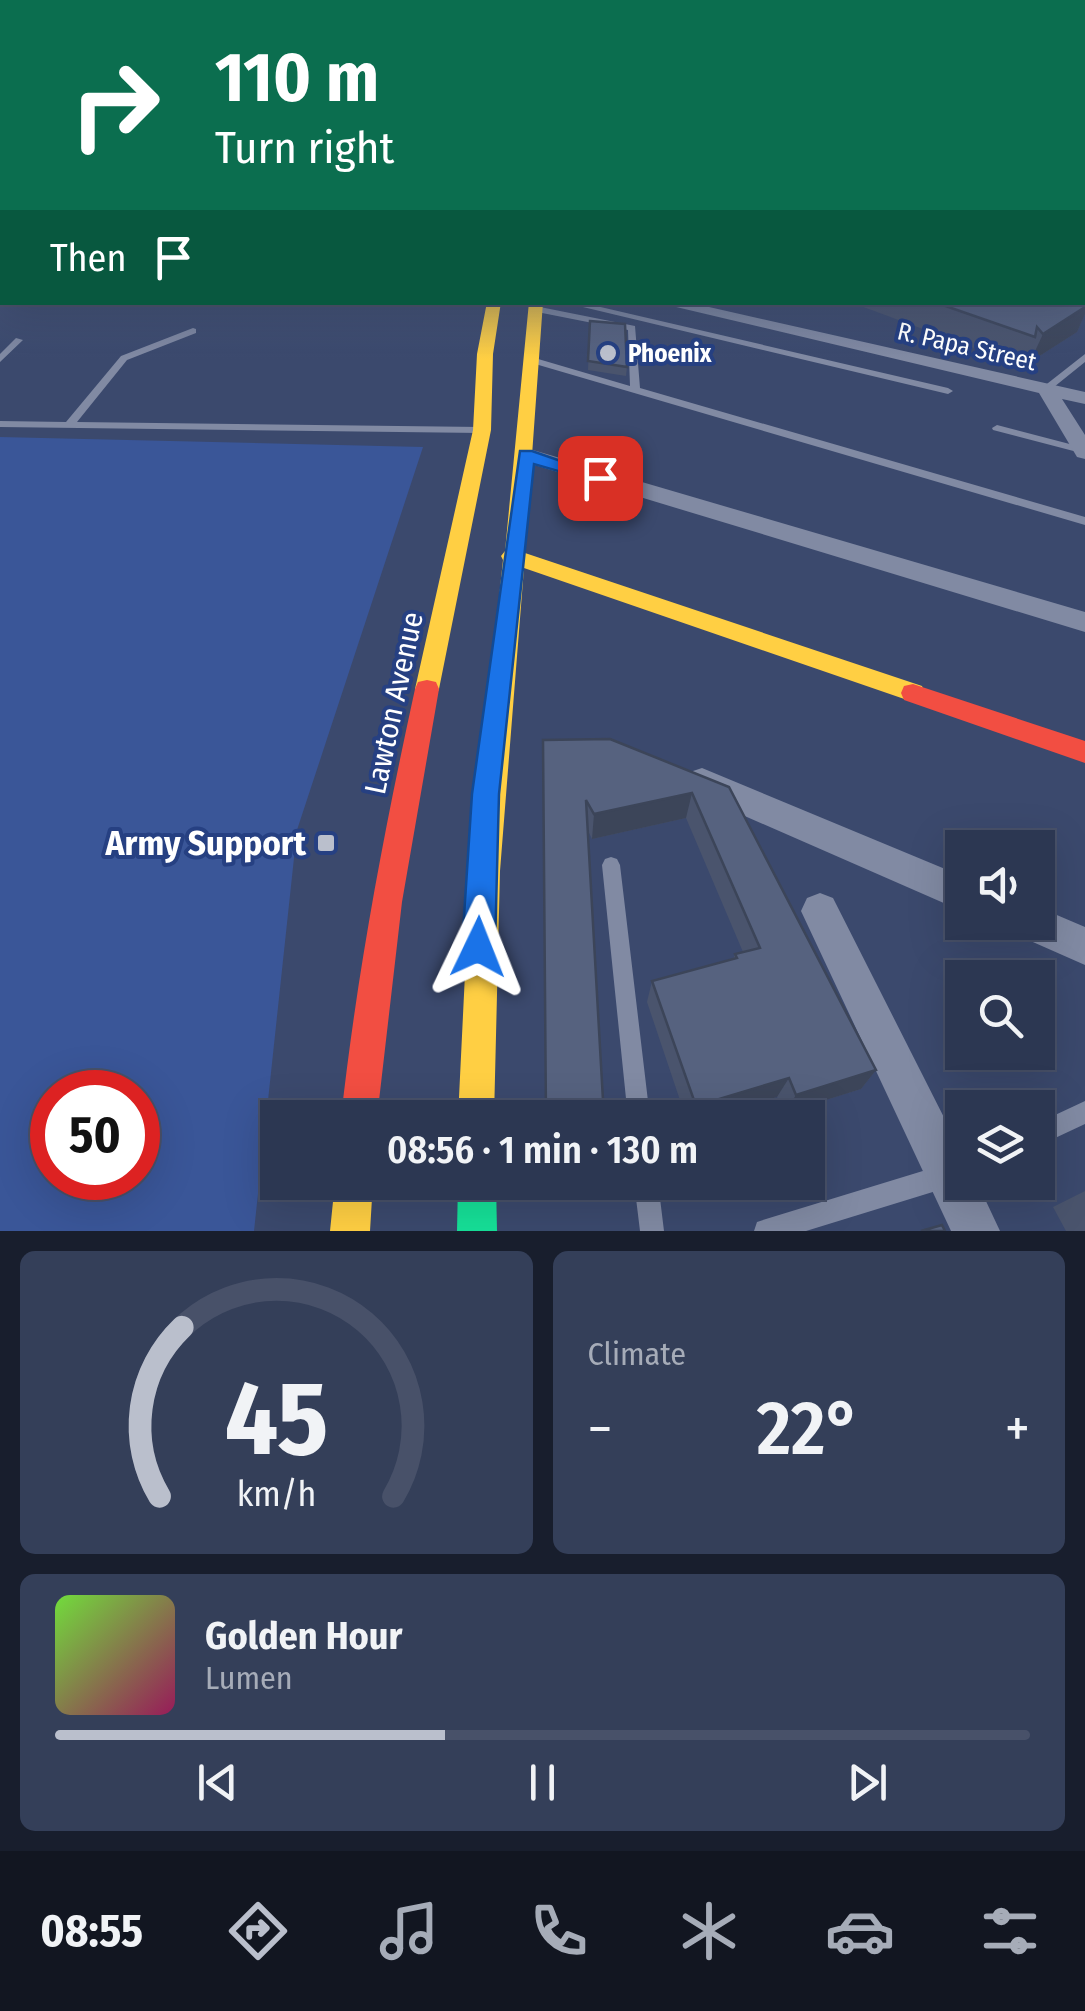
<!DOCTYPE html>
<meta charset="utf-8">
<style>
body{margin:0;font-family:"Fira Sans Condensed",sans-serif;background:#343f59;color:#f1f3f6;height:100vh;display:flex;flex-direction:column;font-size:38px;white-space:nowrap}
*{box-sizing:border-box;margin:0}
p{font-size:32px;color:#a6acb8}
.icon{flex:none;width:55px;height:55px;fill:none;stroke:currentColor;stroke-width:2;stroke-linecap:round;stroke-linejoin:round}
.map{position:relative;height:1231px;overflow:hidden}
.panel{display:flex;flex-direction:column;gap:20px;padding:20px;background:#181e2d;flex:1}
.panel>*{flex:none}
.guide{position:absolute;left:0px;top:0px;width:1085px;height:305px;box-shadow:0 10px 40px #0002,0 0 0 2px #485169;background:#0b6e4f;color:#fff;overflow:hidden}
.buttons{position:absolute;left:945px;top:830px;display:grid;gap:20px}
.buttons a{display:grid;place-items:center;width:110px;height:110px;border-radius:0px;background:#2c3752;box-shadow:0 10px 40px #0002,0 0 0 2px #485169;font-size:50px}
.speed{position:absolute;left:30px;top:1070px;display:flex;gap:20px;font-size:50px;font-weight:700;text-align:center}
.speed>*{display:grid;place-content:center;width:130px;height:130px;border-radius:50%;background:#2c3752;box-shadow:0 10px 40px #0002,0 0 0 2px #485169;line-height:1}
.speed .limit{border:15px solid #d22;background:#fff;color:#111}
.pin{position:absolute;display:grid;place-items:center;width:85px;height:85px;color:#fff;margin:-42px;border-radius:20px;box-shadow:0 5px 15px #0006}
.me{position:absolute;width:110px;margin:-55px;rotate:2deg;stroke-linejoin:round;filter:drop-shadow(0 0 8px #0008)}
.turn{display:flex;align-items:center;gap:35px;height:210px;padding:0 50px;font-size:45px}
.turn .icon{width:130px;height:130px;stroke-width:2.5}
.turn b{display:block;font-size:70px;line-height:85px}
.then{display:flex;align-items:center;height:95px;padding:0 50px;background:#0003;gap:20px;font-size:38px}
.big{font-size:75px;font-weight:600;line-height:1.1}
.panel .card{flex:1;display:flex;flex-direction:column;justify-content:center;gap:15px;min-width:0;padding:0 35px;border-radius:15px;background:#343f59}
.panel .dial{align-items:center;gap:0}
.dial svg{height:260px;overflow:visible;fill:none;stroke:#485169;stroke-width:7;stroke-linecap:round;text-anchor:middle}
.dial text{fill:#f1f3f6;stroke:none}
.song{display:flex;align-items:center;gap:30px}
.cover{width:120px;height:120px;border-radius:15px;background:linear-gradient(135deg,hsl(100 70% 55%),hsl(330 70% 35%))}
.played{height:10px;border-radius:5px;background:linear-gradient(90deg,#babfcc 40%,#485169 40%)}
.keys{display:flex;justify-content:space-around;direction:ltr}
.heat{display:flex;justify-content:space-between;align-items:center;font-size:55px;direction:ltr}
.panel .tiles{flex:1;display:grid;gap:20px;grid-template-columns:1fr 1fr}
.card:last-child{grid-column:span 2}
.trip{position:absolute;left:260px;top:1100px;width:565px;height:100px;border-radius:0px;background:#2c3752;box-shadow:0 10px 40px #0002,0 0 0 2px #485169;font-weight:600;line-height:100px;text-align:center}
.tabs{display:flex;height:160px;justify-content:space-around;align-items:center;background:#121621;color:#a6acb8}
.tabs .icon{width:70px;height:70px}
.tabs .on{color:#babfcc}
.tabs b{font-size:45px;color:#f1f3f6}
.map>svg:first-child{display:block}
</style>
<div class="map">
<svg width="1085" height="1231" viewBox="0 0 1085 1231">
<rect width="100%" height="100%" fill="#3b496d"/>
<path fill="#3a5698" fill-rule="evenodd" d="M0,437L423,447L297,830L254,1231H0ZM52,1092H138V1178H52Z"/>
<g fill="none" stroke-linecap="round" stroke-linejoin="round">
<path fill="#818aa3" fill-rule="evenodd" d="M562,302H579L948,388L953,391L948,394Z
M535,306L635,326L640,388L1085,517V525L525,361V357L528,356L630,386L628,330L532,311V307Z
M193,328L196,329V333L127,360L77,422L481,427L486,430L481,433L0,427V421L66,422L121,356Z
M16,338L23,340L0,362V354Z
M1085,354V362L1049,391H1043V387Z
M997,425L1085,448V454L993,430L992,428Z
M611,857L617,859L620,865L650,1118H628L602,865L605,859Z
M1085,1101V1124L1038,1146V1123Z
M962,1159V1183L806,1231H754L757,1222L766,1219Z
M634,1182H658L664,1231H640Z"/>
<path fill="#818aa3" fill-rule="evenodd" d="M655,302H687L1085,392V404L1062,399L1085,435V459L1077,457L1039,393Z
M526,448L1085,612V632L518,460V450Z
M702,768L962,876V911L690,792L685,782L690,772Z
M820,893L833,898L962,1153V1182H977L1000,1231H951L801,911L807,898Z
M1038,907L1085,927V965L1017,935L1011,922H1038Z"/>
<path fill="#16e098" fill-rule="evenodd" d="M458,1182H496L497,1231H457Z"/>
<path fill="#ffcf43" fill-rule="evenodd" d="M487,302H501L493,354L491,430L439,689L436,696H418L415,689L473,430L477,354Z
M529,302H543L525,553L922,686L925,693L922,700L913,702L524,568L500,871L494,1118H458L470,871L503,560L501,556L505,551Z
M335,1182H373L370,1231H330Z"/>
<path fill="#f24e42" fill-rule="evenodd" d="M427,680L436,682L439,689L402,902L377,1118H341C357,973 384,831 415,689L418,682Z
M913,684L1085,741V763L904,700L901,693L904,686Z"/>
</g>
<path fill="#4a546d" d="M850,302H1082L1085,303V314L1077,332L1030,362L1027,357L1023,366Z
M590,321L627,367L626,376L588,370Z
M543,740L729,787L876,1070L861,1089L784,1113L777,1097L708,1118H686L647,1002L652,981L733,959L735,954L743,952L686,818L592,839Z
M1085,1191V1231H1066L1053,1207Z"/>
<path fill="#3c4559" d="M1085,268V286L1082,288V269Z
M1085,307V314L1077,332L1030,362L1043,334Z
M692,793L686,818L592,839L594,814Z
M876,1070L861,1089L784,1113L796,1095Z
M789,1078L777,1097L708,1118H691L696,1106Z"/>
<path fill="#56627f" stroke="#3c4559" stroke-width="2.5" d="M1082,187L1085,192V268L1082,269Z
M934,302H1082L1085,303V307L1043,334L1037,327L1035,337Z
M590,321L625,324L627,367L588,361Z
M610,739L729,787L876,1070L796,1095L789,1078L696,1106L652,981L737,958L735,954L760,948L692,793L594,814L586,800L604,1118H546L543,740Z
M942,1225L945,1231H921Z"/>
<linearGradient id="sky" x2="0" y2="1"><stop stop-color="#20283c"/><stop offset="0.52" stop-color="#4f5f84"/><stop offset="1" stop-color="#4f5f84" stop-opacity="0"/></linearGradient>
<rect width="1085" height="359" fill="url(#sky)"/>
<path fill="#1a73e8" stroke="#114b97" stroke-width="2.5" d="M520,451H532L610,478L600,483L534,464L499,794L495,947L490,959L478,963L467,959L462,947L472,794Z"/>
<g fill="#babfcc" stroke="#264082" stroke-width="4">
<circle cx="608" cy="353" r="10"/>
<rect x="316" y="833" width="20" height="20" rx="5"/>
</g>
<g text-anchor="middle" stroke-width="8" stroke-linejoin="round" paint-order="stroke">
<g font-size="25" fill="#fff" stroke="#264082">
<text transform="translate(967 346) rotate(13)" y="9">R. Papa Street</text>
</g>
<g font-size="25" font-weight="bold" fill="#fff" stroke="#264082" text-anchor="start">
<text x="628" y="362">Phoenix</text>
</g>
<g font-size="30" fill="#fff" stroke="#264082">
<text transform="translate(394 703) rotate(-78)" y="10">Lawton Avenue</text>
</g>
<g font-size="35" font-weight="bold" fill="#fff" stroke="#264082" text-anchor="end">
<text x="306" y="855">Army Support</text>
</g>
</g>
</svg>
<div class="buttons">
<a><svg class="icon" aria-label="sound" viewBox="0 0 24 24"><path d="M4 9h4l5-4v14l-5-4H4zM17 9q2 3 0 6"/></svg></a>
<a><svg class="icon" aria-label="search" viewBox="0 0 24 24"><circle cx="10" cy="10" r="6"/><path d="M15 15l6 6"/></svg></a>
<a><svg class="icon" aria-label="layers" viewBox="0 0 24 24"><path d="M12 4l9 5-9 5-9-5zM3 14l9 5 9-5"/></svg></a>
</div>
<div class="speed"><div class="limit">50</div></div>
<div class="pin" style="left:600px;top:478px;background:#d93025"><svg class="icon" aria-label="arrive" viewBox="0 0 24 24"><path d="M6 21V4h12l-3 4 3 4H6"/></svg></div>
<svg class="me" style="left:478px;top:947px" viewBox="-20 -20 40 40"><path d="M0-17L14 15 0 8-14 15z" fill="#1a73e8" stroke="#fff" stroke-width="4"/></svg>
<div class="trip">08:56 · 1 min · 130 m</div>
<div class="guide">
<div class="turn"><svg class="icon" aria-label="right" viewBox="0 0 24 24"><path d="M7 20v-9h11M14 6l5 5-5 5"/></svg><div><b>110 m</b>Turn right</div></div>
<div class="then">Then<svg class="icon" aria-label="arrive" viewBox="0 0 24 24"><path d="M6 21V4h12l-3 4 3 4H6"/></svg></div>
</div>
</div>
<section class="panel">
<div class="tiles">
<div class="card dial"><svg viewBox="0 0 100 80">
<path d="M14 69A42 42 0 1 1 86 69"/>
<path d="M14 69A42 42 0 0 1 21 17" stroke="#babfcc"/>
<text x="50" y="56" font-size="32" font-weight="700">45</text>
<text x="50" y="72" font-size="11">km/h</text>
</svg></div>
<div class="card"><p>Climate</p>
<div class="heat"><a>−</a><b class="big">22°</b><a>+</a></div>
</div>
<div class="card">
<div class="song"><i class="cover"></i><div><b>Golden Hour</b><p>Lumen</p></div></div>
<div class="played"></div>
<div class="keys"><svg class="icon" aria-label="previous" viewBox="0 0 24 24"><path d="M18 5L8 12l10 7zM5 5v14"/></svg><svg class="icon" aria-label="pause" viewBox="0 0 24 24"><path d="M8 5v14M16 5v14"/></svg><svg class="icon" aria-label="next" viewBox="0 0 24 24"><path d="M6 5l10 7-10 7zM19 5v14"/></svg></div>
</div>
</div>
</section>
<nav class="tabs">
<b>08:55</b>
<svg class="icon on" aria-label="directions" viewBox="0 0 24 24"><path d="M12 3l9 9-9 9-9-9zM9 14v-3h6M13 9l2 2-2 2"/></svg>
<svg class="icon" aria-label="music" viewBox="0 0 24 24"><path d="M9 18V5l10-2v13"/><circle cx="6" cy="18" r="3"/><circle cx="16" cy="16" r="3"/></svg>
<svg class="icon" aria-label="phone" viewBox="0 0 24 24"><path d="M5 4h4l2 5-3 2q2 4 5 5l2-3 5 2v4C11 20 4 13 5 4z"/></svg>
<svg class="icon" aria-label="climate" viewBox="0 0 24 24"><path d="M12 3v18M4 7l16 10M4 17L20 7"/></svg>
<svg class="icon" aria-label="car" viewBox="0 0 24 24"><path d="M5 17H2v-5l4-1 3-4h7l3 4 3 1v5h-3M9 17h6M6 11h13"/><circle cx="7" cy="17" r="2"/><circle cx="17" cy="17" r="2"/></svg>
<svg class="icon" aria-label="filters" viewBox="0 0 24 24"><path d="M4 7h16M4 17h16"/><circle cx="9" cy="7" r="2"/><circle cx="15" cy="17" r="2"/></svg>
</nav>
